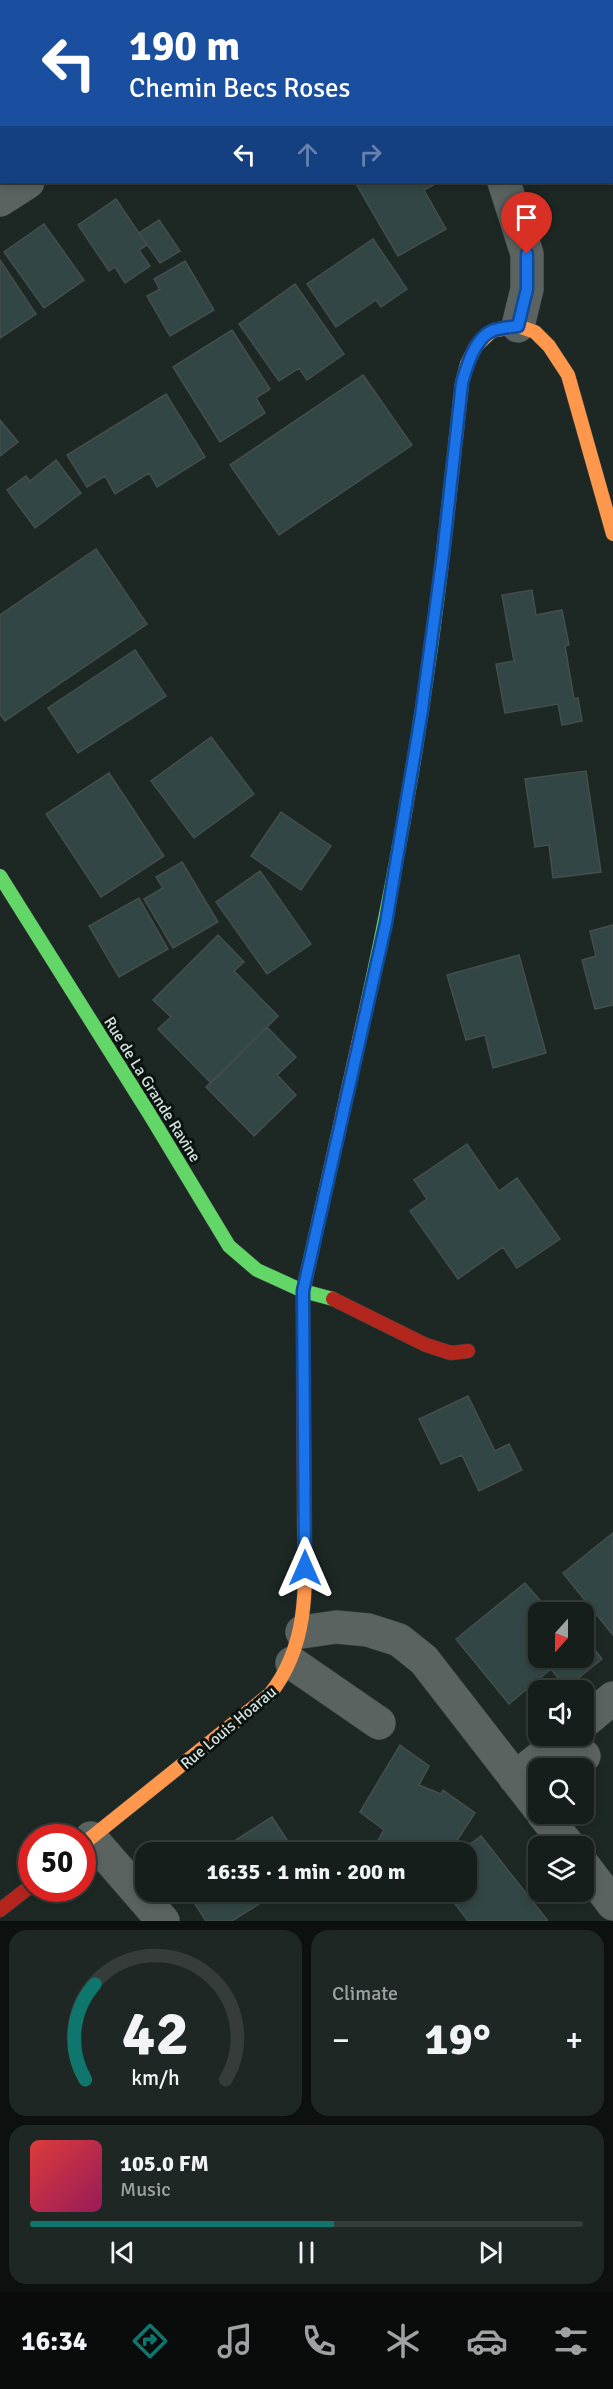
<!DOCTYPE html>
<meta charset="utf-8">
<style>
body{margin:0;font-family:Signika,sans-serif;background:#1f2724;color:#f1f3f6;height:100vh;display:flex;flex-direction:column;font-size:22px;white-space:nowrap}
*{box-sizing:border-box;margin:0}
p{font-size:20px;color:#9ea2a3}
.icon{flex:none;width:33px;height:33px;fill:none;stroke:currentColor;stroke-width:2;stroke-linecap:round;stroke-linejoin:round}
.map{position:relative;height:1921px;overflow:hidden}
.details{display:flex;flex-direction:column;gap:9px;padding:9px;background:#0c100f;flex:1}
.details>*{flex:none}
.top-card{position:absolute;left:0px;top:0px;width:614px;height:183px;box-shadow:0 3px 9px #0003,0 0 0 2px #353c3a;background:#1a4fa0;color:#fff;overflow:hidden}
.needle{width:39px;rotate:201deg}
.fabs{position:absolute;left:528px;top:1602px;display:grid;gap:12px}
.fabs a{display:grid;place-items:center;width:66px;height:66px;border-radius:12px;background:#161e1b;box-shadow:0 3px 9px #0003,0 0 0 2px #353c3a;font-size:30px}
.speed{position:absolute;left:18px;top:1824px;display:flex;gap:12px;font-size:30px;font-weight:700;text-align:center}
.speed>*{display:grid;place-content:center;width:78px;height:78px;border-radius:50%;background:#161e1b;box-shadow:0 3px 9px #0003,0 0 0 2px #353c3a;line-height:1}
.speed .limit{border:9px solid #d22;background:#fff;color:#111}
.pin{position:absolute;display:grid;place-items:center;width:51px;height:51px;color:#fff;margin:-62px -26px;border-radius:50% 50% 50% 0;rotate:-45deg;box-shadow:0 0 6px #0007}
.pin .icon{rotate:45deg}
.me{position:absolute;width:66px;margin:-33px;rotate:0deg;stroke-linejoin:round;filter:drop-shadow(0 0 4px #0008)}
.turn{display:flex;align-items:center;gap:21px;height:126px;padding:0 30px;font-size:27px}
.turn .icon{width:78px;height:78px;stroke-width:2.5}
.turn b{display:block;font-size:42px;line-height:51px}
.lanes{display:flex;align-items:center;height:57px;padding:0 30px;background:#0003;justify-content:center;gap:30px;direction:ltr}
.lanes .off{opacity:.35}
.big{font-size:45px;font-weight:700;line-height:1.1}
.details .tile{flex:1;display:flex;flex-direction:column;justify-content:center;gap:9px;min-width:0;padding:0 21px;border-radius:18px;background:#1f2724}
.details .dial{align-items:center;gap:0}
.dial svg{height:156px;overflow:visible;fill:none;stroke:#353c3a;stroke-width:7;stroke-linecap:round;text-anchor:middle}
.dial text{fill:#f1f3f6;stroke:none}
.song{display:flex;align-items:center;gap:18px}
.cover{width:72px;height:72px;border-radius:9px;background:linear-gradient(135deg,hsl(0 70% 55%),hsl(330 70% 35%))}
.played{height:6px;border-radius:3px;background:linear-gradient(90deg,#0f766e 55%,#353c3a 55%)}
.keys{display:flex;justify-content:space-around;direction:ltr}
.heat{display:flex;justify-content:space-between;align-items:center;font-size:33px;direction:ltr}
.details .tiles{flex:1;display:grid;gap:9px;grid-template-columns:1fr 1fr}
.tile:last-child{grid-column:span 2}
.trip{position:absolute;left:135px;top:1842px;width:342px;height:60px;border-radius:18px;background:#161e1b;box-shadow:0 3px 9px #0003,0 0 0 2px #353c3a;font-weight:700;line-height:60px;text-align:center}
.dock{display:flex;height:96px;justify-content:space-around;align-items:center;background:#090c0b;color:#9ea2a3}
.dock .icon{width:42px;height:42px}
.dock .selected{color:#0f766e}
.dock b{font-size:27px;color:#f1f3f6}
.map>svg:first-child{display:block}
</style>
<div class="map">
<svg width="613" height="1921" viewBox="0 0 613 1921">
<rect width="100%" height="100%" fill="#1d2824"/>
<path fill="#324645" stroke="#444e4d" stroke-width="1.5" d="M13,0H54L55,2H11Z
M180,0H205L203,2Z
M355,182H439L424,190L446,229L398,256Z
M116,199L147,245L139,250L150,266L125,283L115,267L109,271L78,225Z
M159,220L180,251L160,263L139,233Z
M44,224L84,280L44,308L4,252Z
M373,239L407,289L381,307L376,300L336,327L307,284Z
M0,260L36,314L0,338Z
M185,261L214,310L170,336L147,296L160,289L154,279Z
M295,284L344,354L307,380L299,368L279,381L239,324Z
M232,330L270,389L256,398L265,413L220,442L173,367Z
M363,375L412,445L279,535L230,465Z
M166,394L205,457L157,487L149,473L115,494L105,476L87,487L67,455Z
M0,420L18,442L0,456Z
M56,460L81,493L35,528L7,490L26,476L30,481Z
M96,549L147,624L5,721L0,714V615Z
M532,590L536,615L562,610L569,645L565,646L574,699L578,698L582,721L562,725L558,704L505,713L496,664L514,661L502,595Z
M135,650L166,696L78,753L48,708Z
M211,737L254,794L194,838L151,781Z
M586,771L601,872L553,878L549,845L535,847L525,779Z
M109,773L164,856L101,897L46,814Z
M281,812L331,846L301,890L251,856Z
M182,862L218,922L173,948L144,899L163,888L156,877Z
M260,871L311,944L267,974L216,902Z
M139,898L168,949L119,977L89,926Z
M613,925V1005L595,1009L582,960L596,956L590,931Z
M218,935L244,962L234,971L278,1016L211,1083L158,1029L171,1017L153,1000Z
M519,955L546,1053L493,1068L485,1035L466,1040L447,975Z
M267,1027L296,1057L277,1075L296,1095L254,1136L206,1087Z
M467,1144L499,1191L517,1178L560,1239L517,1268L503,1247L458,1279L410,1211L427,1199L414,1180Z
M468,1396L495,1451L509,1444L522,1470L479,1491L462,1455L441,1464L419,1419Z
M613,1533V1635L563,1573Z
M525,1583L550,1612H538V1658H584L585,1637L602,1659L566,1688L551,1669L509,1704L456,1639Z
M400,1745L429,1766L419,1785L441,1794L443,1790L475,1813L452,1848L459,1852H378L373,1849L384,1830L360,1812Z
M272,1817L295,1852H217Z
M481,1836L548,1921H468L446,1892H466V1852H459Z
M187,1892H278L232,1921H206Z"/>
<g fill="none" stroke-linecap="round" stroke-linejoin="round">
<g stroke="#38423e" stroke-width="34">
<path id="street" d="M409,0L412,2
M321,2L326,0
M504,182L527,254V289L518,326
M0,200L28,182
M302,1632L336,1627L368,1630L399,1640L424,1660L538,1807
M292,1663L379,1723
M584,1722L613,1698
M569,1768L584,1756
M515,1778L567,1736
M543,1814L569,1846
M91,1838L163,1921
M584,1866L613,1904"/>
</g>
<g stroke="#38423e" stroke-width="15">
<path id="fast" d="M0,876L150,1115L229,1246L257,1270L303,1291L333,1299
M368,1000C403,842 429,680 447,519"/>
</g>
<g stroke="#38423e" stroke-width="15">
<path id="slow" d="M447,519L462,383L467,364L476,346L492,331L518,326L535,332L549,346L568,375L613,534
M303,1307V1291L368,1000
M82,1845L270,1694C312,1641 305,1577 304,1514"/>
</g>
<g stroke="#38423e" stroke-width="15">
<path id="jam" d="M333,1299L426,1345L451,1353L468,1351
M303,1307L304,1514
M0,1910L32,1885"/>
</g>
<use href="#street" stroke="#5a6360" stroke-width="33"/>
<use href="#fast" stroke="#63d668" stroke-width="14"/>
<use href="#slow" stroke="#ff974d" stroke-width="14"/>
<use href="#jam" stroke="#b3261e" stroke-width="14"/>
</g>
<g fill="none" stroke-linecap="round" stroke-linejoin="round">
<g stroke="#114b97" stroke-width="15">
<path id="route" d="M305,1568L303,1291L386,923L421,716L443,554L462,383C467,365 475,337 494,330C501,328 511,327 518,326L527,289V254"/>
</g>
<use href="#route" stroke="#1a73e8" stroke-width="10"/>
</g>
<g text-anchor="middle" stroke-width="6" stroke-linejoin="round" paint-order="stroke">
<g font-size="16" fill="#d4e1dc" stroke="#0a1310">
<text transform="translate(153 1089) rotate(58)" y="6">Rue de La Grande Ravine</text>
<text transform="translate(228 1727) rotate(-40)" y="6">Rue Louis Hoarau</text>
</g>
</g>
</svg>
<div class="fabs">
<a><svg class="needle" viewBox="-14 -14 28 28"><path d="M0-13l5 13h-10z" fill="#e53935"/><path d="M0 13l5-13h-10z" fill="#9ea2a3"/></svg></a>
<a><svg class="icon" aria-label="sound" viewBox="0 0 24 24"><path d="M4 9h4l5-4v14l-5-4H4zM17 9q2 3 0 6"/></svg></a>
<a><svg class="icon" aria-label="search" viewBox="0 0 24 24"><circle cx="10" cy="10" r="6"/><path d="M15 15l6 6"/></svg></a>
<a><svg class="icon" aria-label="layers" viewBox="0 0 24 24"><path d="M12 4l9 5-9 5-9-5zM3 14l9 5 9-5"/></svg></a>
</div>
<div class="speed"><div class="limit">50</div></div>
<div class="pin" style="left:527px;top:254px;background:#d93025"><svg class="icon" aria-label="arrive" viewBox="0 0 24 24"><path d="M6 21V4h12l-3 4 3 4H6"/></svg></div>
<svg class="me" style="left:305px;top:1568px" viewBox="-20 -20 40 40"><path d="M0-17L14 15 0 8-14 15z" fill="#1a73e8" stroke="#fff" stroke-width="4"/></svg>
<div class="trip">16:35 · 1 min · 200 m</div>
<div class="top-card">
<div class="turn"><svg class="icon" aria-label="left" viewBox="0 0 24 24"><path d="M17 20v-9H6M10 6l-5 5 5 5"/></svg><div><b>190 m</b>Chemin Becs Roses</div></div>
<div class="lanes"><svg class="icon" aria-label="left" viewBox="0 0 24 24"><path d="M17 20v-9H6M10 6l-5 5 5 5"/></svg><svg class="icon off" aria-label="ahead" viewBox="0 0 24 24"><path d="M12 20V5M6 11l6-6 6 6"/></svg><svg class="icon off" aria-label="right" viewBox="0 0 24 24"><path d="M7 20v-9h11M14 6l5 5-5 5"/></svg></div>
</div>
</div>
<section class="details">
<div class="tiles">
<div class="tile dial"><svg viewBox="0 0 100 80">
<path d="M14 69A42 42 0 1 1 86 69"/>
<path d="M14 69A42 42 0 0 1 19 20" stroke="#0f766e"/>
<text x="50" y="56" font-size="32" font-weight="700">42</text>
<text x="50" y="72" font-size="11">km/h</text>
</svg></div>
<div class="tile"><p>Climate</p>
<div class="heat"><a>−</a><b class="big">19°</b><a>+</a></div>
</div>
<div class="tile">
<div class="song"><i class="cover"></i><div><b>105.0 FM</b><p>Music</p></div></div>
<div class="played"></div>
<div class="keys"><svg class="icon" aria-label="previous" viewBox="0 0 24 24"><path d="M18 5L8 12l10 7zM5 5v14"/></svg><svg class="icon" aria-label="pause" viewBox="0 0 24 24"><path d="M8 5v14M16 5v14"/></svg><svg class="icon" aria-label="next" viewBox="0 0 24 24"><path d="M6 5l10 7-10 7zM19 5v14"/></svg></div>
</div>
</div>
</section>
<nav class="dock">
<b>16:34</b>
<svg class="icon selected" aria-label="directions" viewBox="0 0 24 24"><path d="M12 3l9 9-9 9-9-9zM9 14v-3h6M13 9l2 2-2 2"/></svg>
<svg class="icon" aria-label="music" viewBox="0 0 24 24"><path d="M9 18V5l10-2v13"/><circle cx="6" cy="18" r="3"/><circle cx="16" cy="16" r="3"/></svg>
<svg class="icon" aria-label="phone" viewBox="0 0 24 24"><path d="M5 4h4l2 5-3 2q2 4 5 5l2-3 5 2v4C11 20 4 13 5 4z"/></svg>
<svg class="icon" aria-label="climate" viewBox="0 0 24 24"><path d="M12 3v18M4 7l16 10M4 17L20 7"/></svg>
<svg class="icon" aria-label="car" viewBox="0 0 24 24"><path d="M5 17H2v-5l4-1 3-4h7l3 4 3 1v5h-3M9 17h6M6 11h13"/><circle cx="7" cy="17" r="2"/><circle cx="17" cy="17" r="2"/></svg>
<svg class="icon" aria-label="filters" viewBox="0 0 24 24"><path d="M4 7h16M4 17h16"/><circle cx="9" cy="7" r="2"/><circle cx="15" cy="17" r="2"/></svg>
</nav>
